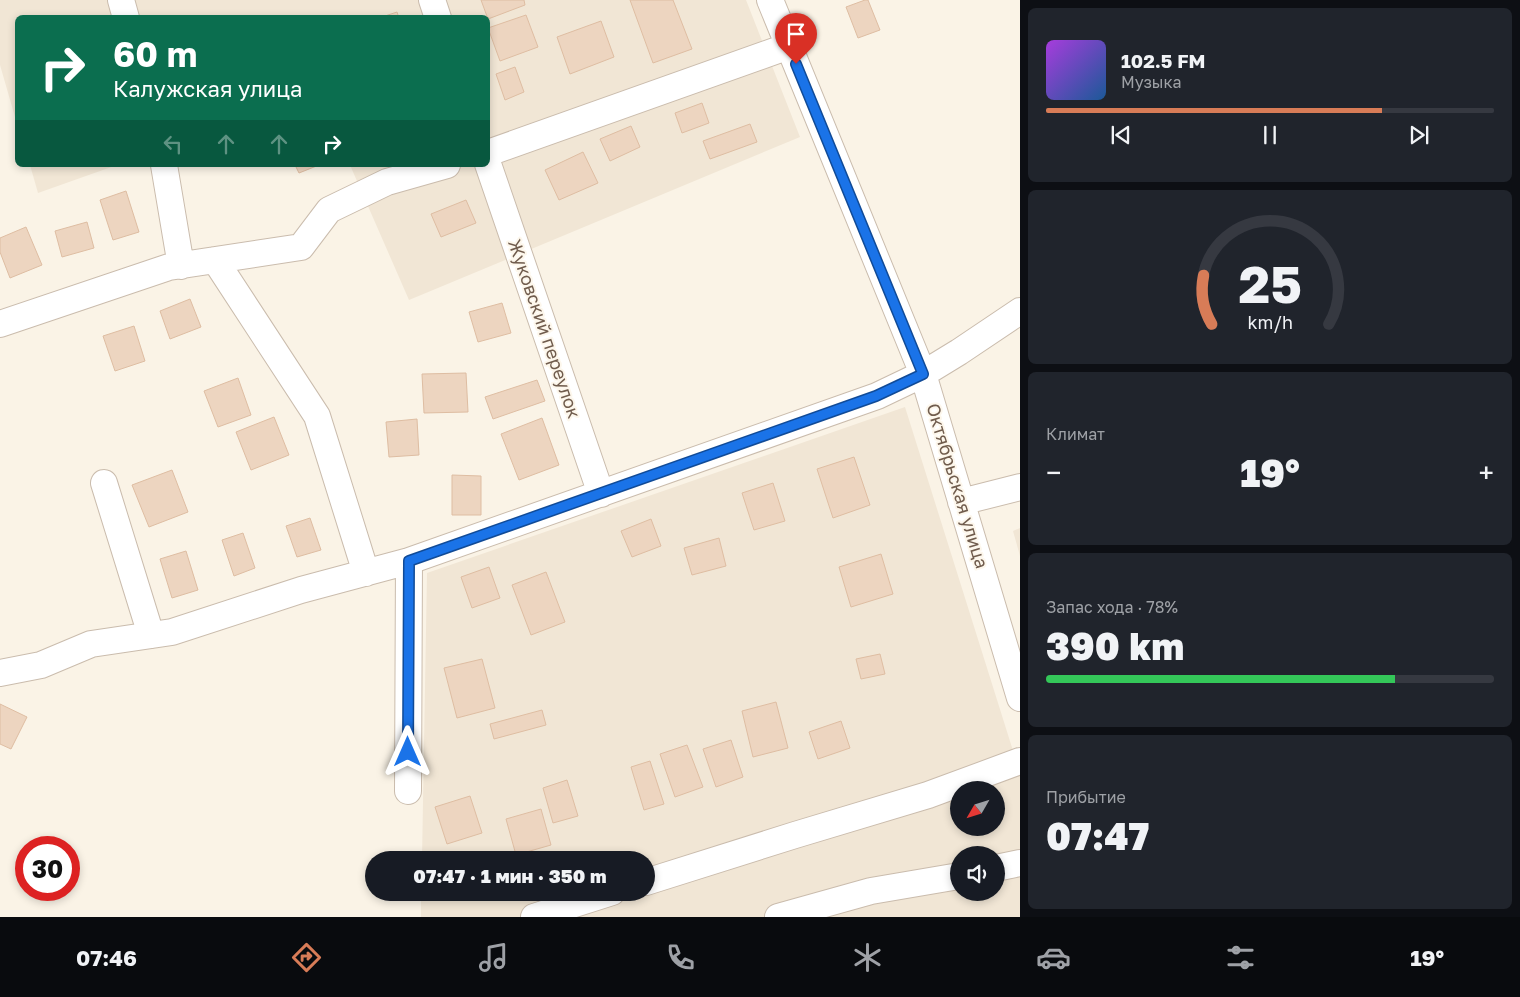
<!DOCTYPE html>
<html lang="ru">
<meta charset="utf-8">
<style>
body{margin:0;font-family:"Golos Text",sans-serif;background:#20242c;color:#f1f3f6;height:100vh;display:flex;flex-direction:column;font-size:19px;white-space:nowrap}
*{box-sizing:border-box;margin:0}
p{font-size:16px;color:#9ea1a6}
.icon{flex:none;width:28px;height:28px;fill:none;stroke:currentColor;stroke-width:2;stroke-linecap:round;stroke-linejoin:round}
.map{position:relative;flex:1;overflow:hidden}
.sheet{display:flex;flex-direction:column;gap:8px;padding:8px;background:#0d0f14;width:500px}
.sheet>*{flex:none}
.top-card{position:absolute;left:15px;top:15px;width:475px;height:152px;border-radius:8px;box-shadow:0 2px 8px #0003;background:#0b6e4f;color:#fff;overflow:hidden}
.needle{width:32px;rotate:231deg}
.tools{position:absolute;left:950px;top:781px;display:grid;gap:10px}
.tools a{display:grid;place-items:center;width:55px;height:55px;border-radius:50%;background:#171b24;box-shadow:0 2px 8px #0003;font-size:25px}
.speed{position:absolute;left:15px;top:836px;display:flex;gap:10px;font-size:25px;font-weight:700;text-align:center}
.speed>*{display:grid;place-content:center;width:65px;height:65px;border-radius:50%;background:#171b24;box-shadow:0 2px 8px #0003;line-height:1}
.speed .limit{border:8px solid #d22;background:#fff;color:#111}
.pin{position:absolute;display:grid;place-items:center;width:42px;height:42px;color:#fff;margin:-51px -21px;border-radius:50% 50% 50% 0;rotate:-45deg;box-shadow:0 0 5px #0007}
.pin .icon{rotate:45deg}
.me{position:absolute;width:55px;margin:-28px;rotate:0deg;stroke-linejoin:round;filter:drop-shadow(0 0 4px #0008)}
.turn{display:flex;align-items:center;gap:18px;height:105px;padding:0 15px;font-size:22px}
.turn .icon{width:65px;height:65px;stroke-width:2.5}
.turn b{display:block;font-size:35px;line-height:42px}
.lanes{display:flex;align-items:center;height:48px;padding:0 15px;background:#0003;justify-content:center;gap:25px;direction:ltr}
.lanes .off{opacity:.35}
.big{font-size:38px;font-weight:800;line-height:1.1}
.sheet .card{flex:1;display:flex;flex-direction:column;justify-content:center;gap:8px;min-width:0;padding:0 18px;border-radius:8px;background:#20242c}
.sheet .dial{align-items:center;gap:0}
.dial svg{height:130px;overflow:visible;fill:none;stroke:#363941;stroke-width:7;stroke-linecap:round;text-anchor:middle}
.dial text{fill:#f1f3f6;stroke:none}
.song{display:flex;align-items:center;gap:15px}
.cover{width:60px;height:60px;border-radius:8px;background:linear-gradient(135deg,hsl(280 70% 55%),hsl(210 70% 35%))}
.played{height:5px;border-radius:2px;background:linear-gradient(90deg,#d87c57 75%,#363941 75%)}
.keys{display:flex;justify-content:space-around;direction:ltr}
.heat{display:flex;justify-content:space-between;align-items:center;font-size:28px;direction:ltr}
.charge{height:8px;border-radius:4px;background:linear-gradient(90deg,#34c759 78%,#363941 0)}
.trip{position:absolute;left:365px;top:851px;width:290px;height:50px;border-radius:25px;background:#171b24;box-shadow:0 2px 8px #0003;font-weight:800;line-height:50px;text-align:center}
.menu{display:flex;height:80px;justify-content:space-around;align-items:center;background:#090b0e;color:#9ea1a6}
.menu .icon{width:35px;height:35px}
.menu .selected{color:#d87c57}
.menu b{font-size:22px;color:#f1f3f6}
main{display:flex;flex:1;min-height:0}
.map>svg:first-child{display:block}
</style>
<main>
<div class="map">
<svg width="1020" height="917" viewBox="0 0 1020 917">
<rect width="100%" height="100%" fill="#faf3e6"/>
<path fill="#f1e6d5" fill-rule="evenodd" d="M0,0H746L800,137L409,300L350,165H488V18H18L17,124L0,65Z
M30,165H117L38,193Z
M905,407L1020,773V917H421V893L646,892V860H422L427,573ZM959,790H996V828H959ZM959,855H996V892H959Z
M1020,528V556L1013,531Z"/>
<path fill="#edd5c0" stroke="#debda2" d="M481,0H524L525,5L488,19Z
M630,0H673L692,49L653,63Z
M865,0H868L880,30L858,38L846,7Z
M397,12L399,18H379Z
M526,15L538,47L500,61L488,28Z
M601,21L614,57L570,74L557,37Z
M515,67L524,92L505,100L496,74Z
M702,103L709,123L682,133L675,113Z
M750,124L757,142L710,159L703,141Z
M631,126L640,147L610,161L600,139Z
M583,152L598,183L559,200L545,170Z
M295,165H319L299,173Z
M126,191L139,232L113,240L100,200Z
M466,200L476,223L441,237L431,214Z
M87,222L94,248L62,257L55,231Z
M26,227L42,265L10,278L0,252V238Z
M190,299L201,327L170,339L160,311Z
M502,303L511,333L478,342L469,312Z
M134,326L145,361L115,371L103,336Z
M466,373L468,412L424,413L422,374Z
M238,378L251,415L218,427L204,391Z
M537,380L545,401L493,419L485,397Z
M274,417L289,455L251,470L236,432Z
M542,418L559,465L519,480L501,434Z
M417,419L419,455L389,457L386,422Z
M854,457L870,505L833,518L817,469Z
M172,470L188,512L149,527L132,485Z
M452,475L481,476V515H452Z
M773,483L785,521L754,530L742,493Z
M310,518L321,550L297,557L286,526Z
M651,519L661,546L632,557L621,531Z
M243,533L255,568L234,576L222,540Z
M719,538L726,566L692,575L684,548Z
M186,551L198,590L172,598L160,559Z
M881,554L893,594L851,607L839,567Z
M489,567L500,598L472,608L461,577Z
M546,572L565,622L531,635L512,585Z
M880,654L885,674L861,679L856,659Z
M482,659L495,708L457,718L444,668Z
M776,702L788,748L753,757L742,711Z
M0,704L27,717L11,749L0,744Z
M542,710L546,725L494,739L490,724Z
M841,721L850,748L818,759L809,732Z
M731,740L743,777L716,787L703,749Z
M687,745L703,787L675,797L660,754Z
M650,761L664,804L644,810L631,767Z
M567,780L578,816L553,823L543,788Z
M470,796L482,833L447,844L435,807Z
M541,809L551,845L516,855L506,819Z"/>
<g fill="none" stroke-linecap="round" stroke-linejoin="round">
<g stroke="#cabcad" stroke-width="28">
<path id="minor" d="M121,0L126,18
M432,0L438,18
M770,0L923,374L1020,698
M488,153L789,46
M488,164L601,494
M164,165L181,266
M215,260L317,416L366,573
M0,324L169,267L301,247L329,210L387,182L447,165
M104,483L151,635
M961,502L1020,487
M0,673L41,665L91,644L172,632L301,590L409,561
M408,791L409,561L877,396L923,374L959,352L1020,311
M996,868L1020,863
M646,882L795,835L928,795L1020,761
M534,917L612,892
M778,917L871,891L959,876"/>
</g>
<use href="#minor" stroke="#fff" stroke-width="26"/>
</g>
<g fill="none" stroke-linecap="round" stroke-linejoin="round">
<g stroke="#114b97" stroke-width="12">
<path id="route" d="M408,752L409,561L876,396L923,374L796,64"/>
</g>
<use href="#route" stroke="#1a73e8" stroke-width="9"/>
</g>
<g text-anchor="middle" stroke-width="4" stroke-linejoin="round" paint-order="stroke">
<g font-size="18" fill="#705c4d" stroke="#fdf7ec">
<text transform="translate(544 329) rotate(71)" y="6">Жуковский переулок</text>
<text transform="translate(957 486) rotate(73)" y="6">Октябрьская улица</text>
</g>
</g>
</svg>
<div class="tools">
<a><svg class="needle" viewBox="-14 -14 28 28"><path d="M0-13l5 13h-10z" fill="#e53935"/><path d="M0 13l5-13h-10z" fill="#9ea1a6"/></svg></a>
<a><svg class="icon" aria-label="sound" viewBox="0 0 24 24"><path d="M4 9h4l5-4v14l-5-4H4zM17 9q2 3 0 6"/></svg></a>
</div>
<div class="speed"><div class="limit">30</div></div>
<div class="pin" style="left:796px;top:64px;background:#d93025"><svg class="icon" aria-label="arrive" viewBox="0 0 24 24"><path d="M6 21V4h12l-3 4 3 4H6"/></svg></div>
<svg class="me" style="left:408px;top:752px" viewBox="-20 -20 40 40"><path d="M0-17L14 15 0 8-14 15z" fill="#1a73e8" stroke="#fff" stroke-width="4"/></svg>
<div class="trip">07:47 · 1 мин · 350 m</div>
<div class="top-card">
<div class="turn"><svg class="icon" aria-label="right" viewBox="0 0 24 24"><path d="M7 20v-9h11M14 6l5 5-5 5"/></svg><div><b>60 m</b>Калужская улица</div></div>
<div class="lanes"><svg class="icon off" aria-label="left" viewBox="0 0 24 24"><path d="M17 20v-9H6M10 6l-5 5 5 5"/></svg><svg class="icon off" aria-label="ahead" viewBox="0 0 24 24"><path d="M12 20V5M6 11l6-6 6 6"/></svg><svg class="icon off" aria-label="ahead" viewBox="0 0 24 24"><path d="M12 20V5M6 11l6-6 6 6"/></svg><svg class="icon" aria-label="right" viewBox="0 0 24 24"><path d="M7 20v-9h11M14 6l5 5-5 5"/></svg></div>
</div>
</div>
<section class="sheet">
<div class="card">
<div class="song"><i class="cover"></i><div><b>102.5 FM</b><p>Музыка</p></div></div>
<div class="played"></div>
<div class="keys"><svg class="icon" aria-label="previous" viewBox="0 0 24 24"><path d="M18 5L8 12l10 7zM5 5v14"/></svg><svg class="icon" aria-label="pause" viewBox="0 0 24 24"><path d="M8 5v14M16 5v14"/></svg><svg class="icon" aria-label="next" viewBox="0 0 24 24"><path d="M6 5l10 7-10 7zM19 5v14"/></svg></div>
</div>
<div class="card dial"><svg viewBox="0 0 100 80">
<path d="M14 69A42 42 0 1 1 86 69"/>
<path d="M14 69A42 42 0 0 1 9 39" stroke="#d87c57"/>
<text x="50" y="56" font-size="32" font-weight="700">25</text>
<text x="50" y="72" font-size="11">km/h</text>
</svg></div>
<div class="card"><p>Климат</p>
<div class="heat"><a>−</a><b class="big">19°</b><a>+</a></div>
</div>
<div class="card"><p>Запас хода · 78%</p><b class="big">390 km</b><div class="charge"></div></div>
<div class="card"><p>Прибытие</p><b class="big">07:47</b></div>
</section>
</main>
<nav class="menu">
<b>07:46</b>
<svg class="icon selected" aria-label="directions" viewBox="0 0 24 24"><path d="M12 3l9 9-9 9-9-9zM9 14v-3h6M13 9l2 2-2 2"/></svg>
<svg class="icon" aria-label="music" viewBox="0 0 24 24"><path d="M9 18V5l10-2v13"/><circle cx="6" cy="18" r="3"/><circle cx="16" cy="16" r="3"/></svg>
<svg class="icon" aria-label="phone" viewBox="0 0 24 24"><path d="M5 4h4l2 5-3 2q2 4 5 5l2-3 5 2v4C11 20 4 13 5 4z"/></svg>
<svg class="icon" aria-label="climate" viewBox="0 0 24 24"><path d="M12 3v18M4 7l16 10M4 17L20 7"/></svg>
<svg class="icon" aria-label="car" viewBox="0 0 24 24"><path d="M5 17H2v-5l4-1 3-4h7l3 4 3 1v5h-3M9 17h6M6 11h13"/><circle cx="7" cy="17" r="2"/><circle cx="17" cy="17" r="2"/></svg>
<svg class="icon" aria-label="filters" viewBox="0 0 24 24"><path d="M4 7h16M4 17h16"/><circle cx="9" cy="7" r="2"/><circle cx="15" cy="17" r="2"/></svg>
<b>19°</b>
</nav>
